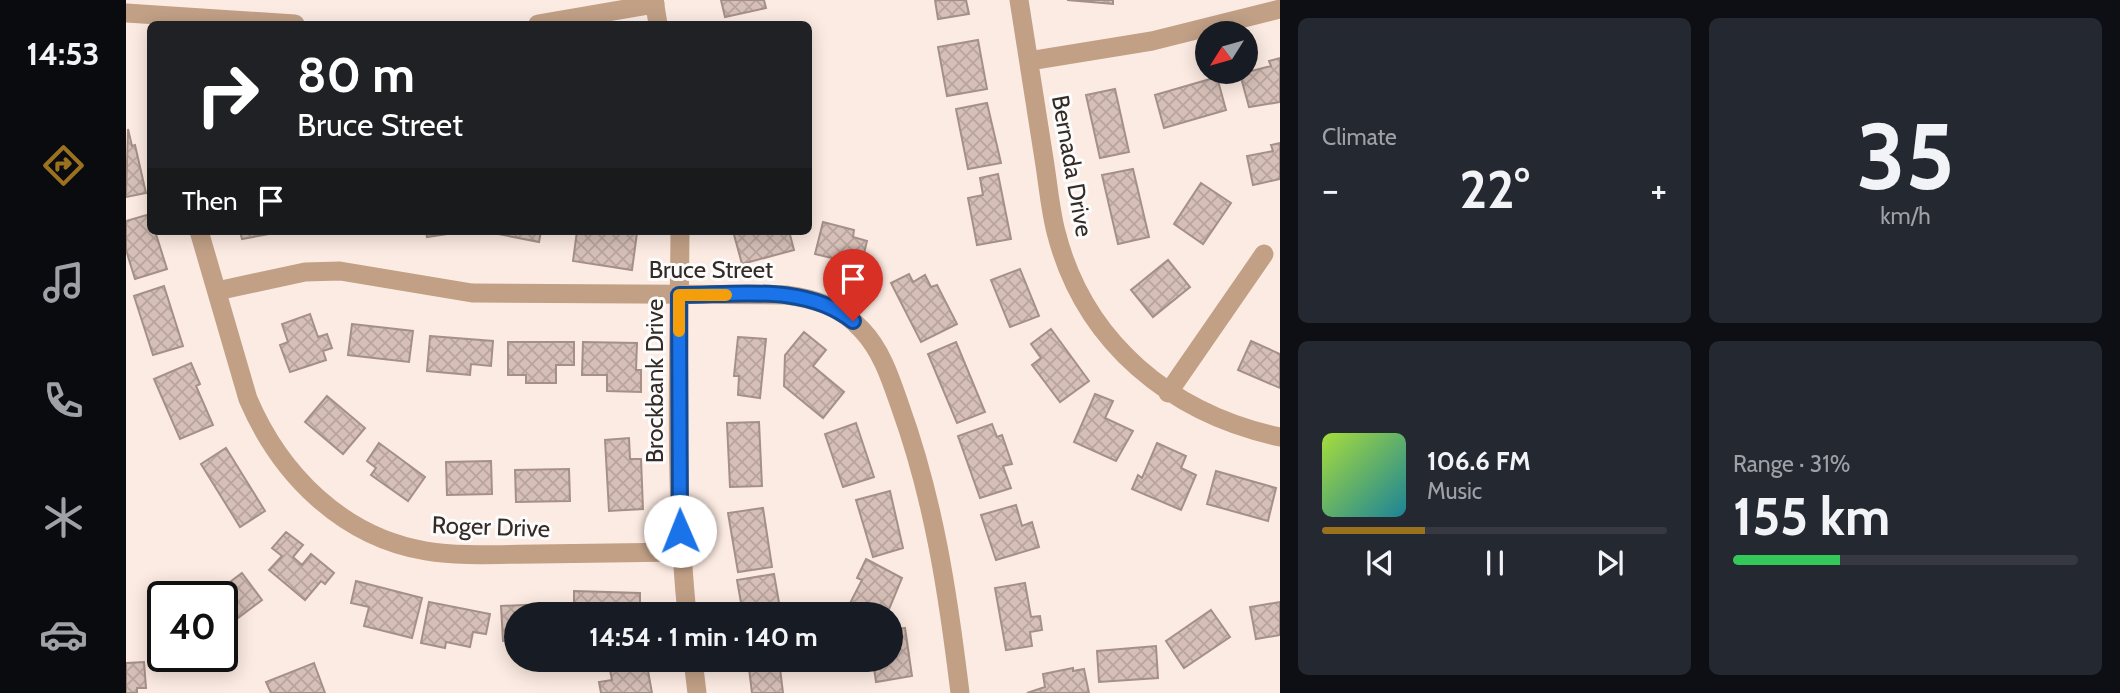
<!DOCTYPE html>
<meta charset="utf-8">
<style>
body{margin:0;font-family:Cabin,sans-serif;background:#242831;color:#f1f3f6;height:100vh;display:flex;flex-direction:column;font-size:26px;white-space:nowrap}
*{box-sizing:border-box;margin:0}
p{font-size:23px;color:#9ea1a6}
.icon{flex:none;width:38px;height:38px;fill:none;stroke:currentColor;stroke-width:2;stroke-linecap:round;stroke-linejoin:round}
.map{position:relative;flex:1;overflow:hidden}
.panel{display:flex;flex-direction:column;gap:18px;padding:18px;background:#0d0f14;width:840px}
.panel>*{flex:none}
.top-card{position:absolute;left:21px;top:21px;width:665px;height:214px;border-radius:10px;box-shadow:0 4px 18px #0003;background:#202124;color:#fff;overflow:hidden}
.needle{width:46px;rotate:233deg}
.tools{position:absolute;left:1069px;top:21px;display:grid;gap:14px}
.tools a{display:grid;place-items:center;width:63px;height:63px;border-radius:50%;background:#171b24;box-shadow:0 4px 18px #0003;font-size:35px}
.speed{position:absolute;left:21px;top:581px;display:flex;gap:14px;font-size:35px;font-weight:700;text-align:center}
.speed>*{display:grid;place-content:center;width:91px;height:91px;border-radius:50%;background:#171b24;box-shadow:0 4px 18px #0003;line-height:1}
.speed .limit{border:4px solid #111;border-radius:10px;background:#fff;color:#111}
.pin{position:absolute;display:grid;place-items:center;width:60px;height:60px;color:#fff;margin:-72px -30px;border-radius:50% 50% 50% 0;rotate:-45deg;box-shadow:0 0 7px #0007}
.pin .icon{rotate:45deg}
.me{position:absolute;width:77px;margin:-38px;rotate:359deg;stroke-linejoin:round;filter:drop-shadow(0 0 5px #0008)}
.turn{display:flex;align-items:center;gap:24px;height:147px;padding:0 35px;font-size:32px}
.turn .icon{width:91px;height:91px;stroke-width:2.5}
.turn b{display:block;font-size:49px;line-height:60px}
.then{display:flex;align-items:center;height:66px;padding:0 35px;background:#0003;gap:14px;font-size:26px}
.big{font-size:52px;font-weight:700;line-height:1.1}
.panel .widget{flex:1;display:flex;flex-direction:column;justify-content:center;gap:10px;min-width:0;padding:0 24px;border-radius:10px;background:#242831}
.panel .dial{align-items:center;gap:0}
.dial b{font-size:91px;line-height:1}
.song{display:flex;align-items:center;gap:21px}
.cover{width:84px;height:84px;border-radius:10px;background:linear-gradient(135deg,hsl(80 70% 55%),hsl(190 70% 35%))}
.played{height:7px;border-radius:4px;background:linear-gradient(90deg,#9a711e 30%,#363941 30%)}
.keys{display:flex;justify-content:space-around;direction:ltr}
.heat{display:flex;justify-content:space-between;align-items:center;font-size:38px;direction:ltr}
.charge{height:10px;border-radius:5px;background:linear-gradient(90deg,#34c759 31%,#363941 0)}
.panel .tiles{flex:1;display:grid;gap:18px;grid-template-columns:repeat(2,1fr)}
.trip{position:absolute;left:378px;top:602px;width:399px;height:70px;border-radius:35px;background:#171b24;box-shadow:0 4px 18px #0003;font-weight:700;line-height:70px;text-align:center}
main{display:flex;flex:1;min-height:0}
.tab-bar{display:flex;flex-direction:column;width:126px;justify-content:space-around;align-items:center;background:#090b0e;color:#9ea1a6}
.tab-bar .icon{width:49px;height:49px}
.tab-bar .selected{color:#9a711e}
.tab-bar b{font-size:32px;color:#f1f3f6}
.map>svg:first-child{display:block}
</style>
<main>
<nav class="tab-bar">
<b>14:53</b>
<svg class="icon selected" aria-label="directions" viewBox="0 0 24 24"><path d="M12 3l9 9-9 9-9-9zM9 14v-3h6M13 9l2 2-2 2"/></svg>
<svg class="icon" aria-label="music" viewBox="0 0 24 24"><path d="M9 18V5l10-2v13"/><circle cx="6" cy="18" r="3"/><circle cx="16" cy="16" r="3"/></svg>
<svg class="icon" aria-label="phone" viewBox="0 0 24 24"><path d="M5 4h4l2 5-3 2q2 4 5 5l2-3 5 2v4C11 20 4 13 5 4z"/></svg>
<svg class="icon" aria-label="climate" viewBox="0 0 24 24"><path d="M12 3v18M4 7l16 10M4 17L20 7"/></svg>
<svg class="icon" aria-label="car" viewBox="0 0 24 24"><path d="M5 17H2v-5l4-1 3-4h7l3 4 3 1v5h-3M9 17h6M6 11h13"/><circle cx="7" cy="17" r="2"/><circle cx="17" cy="17" r="2"/></svg>
</nav>
<div class="map">
<svg width="1154" height="693" viewBox="0 0 1154 693">
<defs>
<pattern id="building-cross-hatch" width="8" height="8" patternUnits="userSpaceOnUse" patternTransform="scale(1.75)"><rect width="8" height="8" fill="#d6bfb7"/><path d="M0 0l8 8M0 8l8-8" fill="none" stroke="#b8a49d"/></pattern>
</defs>
<rect width="100%" height="100%" fill="#fcebe2"/>
<path fill="url(#building-cross-hatch)" stroke="#a59088" stroke-width="2" d="M595,0H638L640,8L599,17Z
M809,0H840L843,14L812,19Z
M941,0H987V4Z
M852,40L861,89L821,96L812,47Z
M1154,58V102L1123,107L1114,74L1145,66L1143,61Z
M1091,77L1100,110L1038,128L1029,95Z
M989,89L1003,152L974,158L960,95Z
M861,103L875,163L842,169L830,109Z
M2,129L6,146L9,145L20,193L0,197Z
M1154,143V179L1127,185L1121,156L1147,151L1145,145Z
M1007,169L1023,237L992,244L976,175Z
M872,174L885,239L851,245L842,198L857,195L854,178Z
M1075,183L1105,203L1077,244L1048,224Z
M24,214V231H29L41,269L9,279L0,250V221Z
M697,222L728,230L727,237L741,241L735,265L689,254Z
M114,231H159L116,239Z
M300,231H341L301,237Z
M357,231H415L413,242Z
M451,231L511,233L506,270L447,261Z
M607,231H663L668,250L616,264Z
M1042,260L1064,287L1027,317L1005,290Z
M894,269L913,316L884,327L865,280Z
M783,274L787,282L799,275L805,287L811,285L831,324L795,342L765,283Z
M38,286L57,346L27,355L8,296Z
M184,314L192,337L201,334L206,348L197,351L200,360L164,372L154,345L162,342L156,324Z
M226,324L287,331L283,362L222,355Z
M925,329L963,381L934,402L906,365L915,358L905,344Z
M678,332L700,350L687,366L718,392L697,418L658,386L659,355Z
M304,336L367,341L365,366L345,364L344,375L301,371Z
M612,337L640,339L634,398L612,395L613,376H608Z
M1125,341L1154,354V388L1112,370Z
M382,342H448V365H430V383H400V375H382Z
M457,342L511,343L510,370H515V392L481,391V375H456Z
M830,342L859,412L831,423L802,354Z
M65,363L74,384L70,386L87,425L54,439L28,379Z
M969,394L987,401L979,418L1007,431L990,461L948,442Z
M201,396L239,428L217,454L179,422Z
M633,422L636,486L604,487L601,423Z
M730,423L748,477L717,487L699,434Z
M866,424L871,437L876,435L886,464L877,466L885,488L854,498L832,436Z
M503,438L504,459H515L517,509L483,511L479,440Z
M253,443L299,477L282,501L245,475L250,468L241,461Z
M1031,443L1060,456L1055,468L1070,475L1055,510L1006,489L1012,475L1016,478Z
M100,448L139,511L114,527L75,464Z
M365,461L366,494L321,495L320,462Z
M443,469L444,501L390,502L389,470Z
M1090,471L1150,488L1142,521L1081,504Z
M764,491L777,548L747,557L730,500Z
M890,505L896,526L906,522L913,547L870,560L855,515Z
M637,508L646,567L612,572L602,513Z
M160,532L177,545L167,557L176,565L185,554L208,573L199,584L195,581L179,600L143,570L156,556L146,548Z
M740,559L776,578L761,614H731L721,609L736,580L731,578Z
M116,573L136,600L96,630V597H84Z
M648,574L655,614H617L611,580Z
M230,581L296,598L286,638L238,626L243,607L225,603Z
M899,583L905,617L914,616L916,630L904,632L906,646L880,650L869,588Z
M448,591L514,593V614H448Z
M303,602L364,614L360,634L347,632L344,647L320,642L319,648L295,643Z
M1154,602V635L1130,639L1124,607Z
M417,604V614H390V640L377,641L375,606Z
M1085,610L1104,637L1058,668L1040,641Z
M779,628L786,676L750,682L747,660H765V630Z
M1030,646L1032,678L973,682L971,651Z
M482,660H520L526,693H475L473,682L486,680Z
M622,660H653L657,693H626Z
M18,662L20,688H11V693H0V663Z
M188,663L199,693H145L140,682Z
M947,668V671L958,669L963,693H901L919,687L917,674Z"/>
<g fill="none" stroke-linecap="round" stroke-linejoin="round">
<path stroke="#c1a086" stroke-width="19" d="M893,0C901,53 910,106 918,159C922,183 924,209 930,232C958,343 1046,414 1154,437
M0,13L169,24
M412,24L529,4
M903,61L1026,41L1154,9
M73,231L122,399C154,474 216,537 300,551C336,557 374,554 411,554C459,553 507,553 555,552
M91,291L179,272L214,271L346,293L660,295C690,299 715,307 736,330C756,351 765,380 774,406C808,500 822,594 834,693
M1042,393L1138,254"/>
<path stroke="#c1a086" stroke-width="19" d="M528,0L532,24
M554,231C553,359 548,487 561,614
M567,660L571,693"/>
</g>
<g fill="none" stroke-linecap="round" stroke-linejoin="round">
<g stroke="#114b97" stroke-width="18">
<path id="route" d="M554,531L553,295C611,295 679,283 727,321"/>
</g>
<use href="#route" stroke="#1a73e8" stroke-width="12"/>
<path stroke="#f59e0b" stroke-width="12" d="M553,331V295H600"/>
</g>
<g text-anchor="middle" stroke-width="6" stroke-linejoin="round" paint-order="stroke">
<g font-size="24" fill="#342b27" stroke="#fcfcfc">
<text transform="translate(946 166) rotate(80)" y="8">Bernada Drive</text>
<text x="585" y="278">Bruce Street</text>
<text transform="translate(529 381) rotate(-90)" y="8">Brockbank Drive</text>
<text transform="translate(365 527) rotate(2)" y="8">Roger Drive</text>
</g>
</g>
</svg>
<div class="tools">
<a><svg class="needle" viewBox="-14 -14 28 28"><path d="M0-13l5 13h-10z" fill="#e53935"/><path d="M0 13l5-13h-10z" fill="#9ea1a6"/></svg></a>
</div>
<div class="speed"><div class="limit">40</div></div>
<div class="pin" style="left:727px;top:321px;background:#d93025"><svg class="icon" aria-label="arrive" viewBox="0 0 24 24"><path d="M6 21V4h12l-3 4 3 4H6"/></svg></div>
<svg class="me" style="left:554px;top:531px" viewBox="-20 -20 40 40"><circle r="19" fill="#fff"/><path d="M0-13L10 11 0 6-10 11z" fill="#1a73e8"/></svg>
<div class="trip">14:54 · 1 min · 140 m</div>
<div class="top-card">
<div class="turn"><svg class="icon" aria-label="right" viewBox="0 0 24 24"><path d="M7 20v-9h11M14 6l5 5-5 5"/></svg><div><b>80 m</b>Bruce Street</div></div>
<div class="then">Then<svg class="icon" aria-label="arrive" viewBox="0 0 24 24"><path d="M6 21V4h12l-3 4 3 4H6"/></svg></div>
</div>
</div>
<section class="panel">
<div class="tiles">
<div class="widget"><p>Climate</p>
<div class="heat"><a>−</a><b class="big">22°</b><a>+</a></div>
</div>
<div class="widget dial"><b>35</b><p>km/h</p></div>
<div class="widget">
<div class="song"><i class="cover"></i><div><b>106.6 FM</b><p>Music</p></div></div>
<div class="played"></div>
<div class="keys"><svg class="icon" aria-label="previous" viewBox="0 0 24 24"><path d="M18 5L8 12l10 7zM5 5v14"/></svg><svg class="icon" aria-label="pause" viewBox="0 0 24 24"><path d="M8 5v14M16 5v14"/></svg><svg class="icon" aria-label="next" viewBox="0 0 24 24"><path d="M6 5l10 7-10 7zM19 5v14"/></svg></div>
</div>
<div class="widget"><p>Range · 31%</p><b class="big">155 km</b><div class="charge"></div></div>
</div>
</section>
</main>
